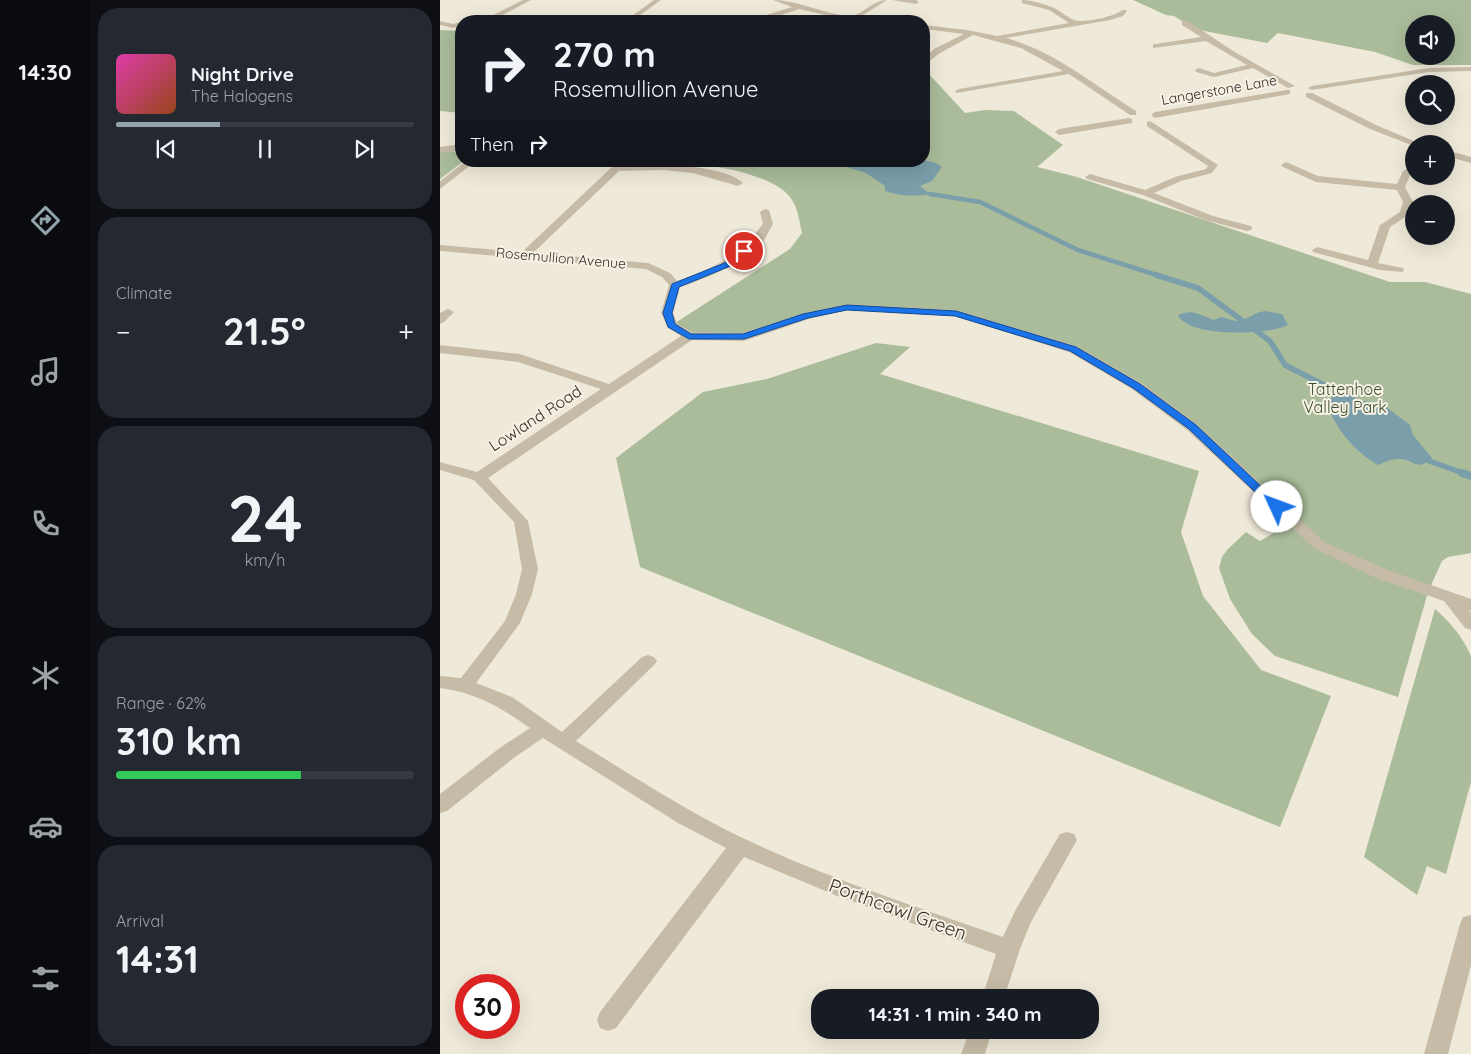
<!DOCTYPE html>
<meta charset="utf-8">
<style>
body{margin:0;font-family:Quicksand,sans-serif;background:#242831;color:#f1f3f6;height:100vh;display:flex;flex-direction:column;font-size:19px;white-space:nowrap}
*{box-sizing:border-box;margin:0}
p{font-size:16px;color:#9ea1a6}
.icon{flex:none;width:28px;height:28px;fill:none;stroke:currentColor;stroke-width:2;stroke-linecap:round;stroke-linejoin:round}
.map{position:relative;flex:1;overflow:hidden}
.details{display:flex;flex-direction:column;gap:8px;padding:8px;background:#0d0f14;width:350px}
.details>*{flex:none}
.banner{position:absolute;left:15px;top:15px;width:475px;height:152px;border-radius:20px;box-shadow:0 5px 20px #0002;background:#171b24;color:#f1f3f6;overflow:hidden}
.fabs{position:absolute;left:965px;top:15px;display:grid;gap:10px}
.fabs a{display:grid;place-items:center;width:50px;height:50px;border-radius:50%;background:#171b24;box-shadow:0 5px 20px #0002;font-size:25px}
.speed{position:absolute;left:15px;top:974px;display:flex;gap:10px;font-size:25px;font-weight:700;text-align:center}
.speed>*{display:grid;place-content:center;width:65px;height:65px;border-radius:50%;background:#171b24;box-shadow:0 5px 20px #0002;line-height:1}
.speed .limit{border:8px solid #d22;background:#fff;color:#111}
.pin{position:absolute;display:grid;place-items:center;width:42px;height:42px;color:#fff;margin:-21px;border:2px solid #fff;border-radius:50%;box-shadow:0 1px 5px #0007}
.me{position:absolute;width:55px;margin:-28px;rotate:313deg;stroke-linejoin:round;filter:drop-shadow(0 0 4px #0008)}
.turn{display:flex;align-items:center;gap:18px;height:105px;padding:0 15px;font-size:22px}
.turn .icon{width:65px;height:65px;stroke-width:2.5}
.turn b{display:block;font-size:35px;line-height:42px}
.then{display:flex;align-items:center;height:48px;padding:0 15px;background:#0003;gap:10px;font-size:19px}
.big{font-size:38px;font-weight:700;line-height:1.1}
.details .tile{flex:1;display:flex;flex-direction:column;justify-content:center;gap:8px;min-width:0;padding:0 18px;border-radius:20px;background:#242831}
.details .dial{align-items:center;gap:0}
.dial b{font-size:65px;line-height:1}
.song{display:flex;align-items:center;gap:15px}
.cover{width:60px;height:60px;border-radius:8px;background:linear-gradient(135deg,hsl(320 70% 55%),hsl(20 70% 35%))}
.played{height:5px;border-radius:2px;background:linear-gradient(90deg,#92a4ab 35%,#363941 35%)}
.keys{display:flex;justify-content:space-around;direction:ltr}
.heat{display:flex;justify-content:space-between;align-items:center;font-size:28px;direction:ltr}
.charge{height:8px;border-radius:4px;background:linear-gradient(90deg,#34c759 62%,#363941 0)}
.trip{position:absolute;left:371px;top:989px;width:288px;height:50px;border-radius:20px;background:#171b24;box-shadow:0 5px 20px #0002;font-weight:700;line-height:50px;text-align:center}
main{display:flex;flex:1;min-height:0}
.tabs{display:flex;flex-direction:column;width:90px;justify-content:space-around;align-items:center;background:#090b0e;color:#9ea1a6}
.tabs .icon{width:35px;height:35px}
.tabs .current{color:#92a4ab}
.tabs b{font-size:22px;color:#f1f3f6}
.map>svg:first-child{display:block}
</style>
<main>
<nav class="tabs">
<b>14:30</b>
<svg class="icon current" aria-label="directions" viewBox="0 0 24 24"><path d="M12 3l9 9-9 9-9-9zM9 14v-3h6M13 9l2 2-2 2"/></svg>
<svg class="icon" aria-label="music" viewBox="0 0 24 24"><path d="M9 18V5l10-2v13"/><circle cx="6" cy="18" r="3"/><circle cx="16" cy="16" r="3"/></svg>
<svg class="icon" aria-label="phone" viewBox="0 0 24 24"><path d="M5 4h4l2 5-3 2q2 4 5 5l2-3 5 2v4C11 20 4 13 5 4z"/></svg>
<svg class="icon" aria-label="climate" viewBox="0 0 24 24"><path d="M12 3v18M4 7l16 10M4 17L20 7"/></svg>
<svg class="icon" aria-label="car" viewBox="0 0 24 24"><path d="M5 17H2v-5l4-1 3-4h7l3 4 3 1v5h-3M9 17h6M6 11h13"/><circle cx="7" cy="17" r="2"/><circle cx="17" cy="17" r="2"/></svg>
<svg class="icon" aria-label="filters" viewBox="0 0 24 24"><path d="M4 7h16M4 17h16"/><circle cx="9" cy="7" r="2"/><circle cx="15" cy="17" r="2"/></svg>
</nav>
<section class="details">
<div class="tile">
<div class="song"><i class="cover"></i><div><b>Night Drive</b><p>The Halogens</p></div></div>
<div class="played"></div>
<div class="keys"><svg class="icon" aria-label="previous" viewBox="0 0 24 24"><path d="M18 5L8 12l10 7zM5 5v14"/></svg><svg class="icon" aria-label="pause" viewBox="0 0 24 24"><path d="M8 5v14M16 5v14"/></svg><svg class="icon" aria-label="next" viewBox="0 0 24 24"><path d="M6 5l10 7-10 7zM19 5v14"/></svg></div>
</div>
<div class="tile"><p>Climate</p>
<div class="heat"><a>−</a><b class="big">21.5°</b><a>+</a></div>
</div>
<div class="tile dial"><b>24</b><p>km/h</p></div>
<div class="tile"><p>Range · 62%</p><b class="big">310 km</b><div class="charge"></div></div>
<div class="tile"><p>Arrival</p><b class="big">14:31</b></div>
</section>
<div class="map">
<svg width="1031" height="1054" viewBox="0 0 1031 1054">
<rect width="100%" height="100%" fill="#efe9d9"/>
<path fill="#aabc9a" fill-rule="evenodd" d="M693,0H1031V65H973L935,52L838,33L827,43L754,29L734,16L726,15ZM974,24H1006V56H974Z
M0,30L21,31V113L0,111Z
M484,73H488L525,113L545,110L574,111L623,145L597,167L637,177L950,282H985L1031,294V553L1008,557L1002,561L988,592L958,697L835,656L812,634L790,599L779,568L782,557L788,549L806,532L820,541L842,528L854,523L752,427L633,349L516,313L407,307L304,337L249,336L232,325L350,249L362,233C359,220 358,207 350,197C329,171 262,164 231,161H484Z
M9,151L21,152V161H24L0,179V152Z
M436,343L470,347L440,374L759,471L741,532L763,596L821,670L891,696L840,827L200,567L176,458L263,392L327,379Z
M995,609C1011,623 1022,636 1031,656V782L1006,874L987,866L977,895L924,857Z"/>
<path fill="#7a9eaa" d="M484,160L496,163L502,167L492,181L480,186L490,194C475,197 460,196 445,191V186L426,173L393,163L395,161Z
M825,311L842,314L848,325C828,335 748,338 738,315C754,308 760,316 774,320L781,317C787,318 792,321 797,321C808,320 815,312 825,311Z
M890,388L904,390L917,400L942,404L970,425L973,435L992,458C976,473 974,458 958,459C951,459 945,462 938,465C913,450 897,430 886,403L892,398Z"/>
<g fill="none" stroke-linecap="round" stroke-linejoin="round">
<path stroke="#7a9eaa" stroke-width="4.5" d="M490,194L540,202L638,250L720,276"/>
<path stroke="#7a9eaa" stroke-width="5.5" d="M716,275L758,288L830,341L845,365L890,388
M989,461L1026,474"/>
<path stroke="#7a9eaa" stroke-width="8" d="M1022,473L1031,476"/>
<path fill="#c6bba6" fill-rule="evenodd" d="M83,0H91L57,18L29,21L53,15Z
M214,0H221L192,21H185Z
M333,0C358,0 383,14 409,16C421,17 432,0 447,0L420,17L432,21H412L359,9L324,21H316L326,15L352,7Z
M452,0H476L479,2L476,4Z
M582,0C590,0 605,4 614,8C621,11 630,20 638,21C647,22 677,16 682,10H686L687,11L683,16L670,20L566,38C614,51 654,85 696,111V115H690L629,74L516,93L515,91L519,89L623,71L581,48L533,35L500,53L484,65V59L494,49L524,34L484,29V25L527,30L557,36L629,23L609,10L582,3Z
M0,21L13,24L21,22V26L13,28L0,25Z
M742,21H748L793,51L855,86L848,88L813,68L774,77L756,72L755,70L759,68L774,73L807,65L766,41L713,48V44H716L761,37L742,25Z
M1031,67V71L989,72L872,90L868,88L872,86L989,68Z
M847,90H850V94L715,118L711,115L715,112Z
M866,93H872L936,125L981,144H974V146L930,129L866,97Z
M689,118L692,119V123L619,135L615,132L619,129Z
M710,121L778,165L772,173L741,181L714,193L773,216L811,226L812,228L811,230L807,231L765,220L703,195L647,179L645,177L650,174L705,190L735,177L766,169L768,166L707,126V122Z
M21,144V150L0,153V147Z
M1006,150L1031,157V163L1006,156Z
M26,161H36L0,189V181Z
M846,162L878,176L957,184L963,171L974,165V172L970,175L965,187L973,202L970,214L950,227L938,263L963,268L964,270L963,272L940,270L873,252L872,250L877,247L928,260L940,225L960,212L963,202L957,190L876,182L843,167L841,165Z
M223,164C244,166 287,168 303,183L298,186L253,173L223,170L179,171L93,253L208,263L230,273L237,281C263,272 290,261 309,241L296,239L295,237L296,235H314L323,224L320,212L325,209L329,210L333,224C330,229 326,237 324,240C305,263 268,278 240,287L233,313L237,323L252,332L303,333L362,314L407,304L516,310L637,346L702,383L757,424L884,542L948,570L1031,599V611L1028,610L1031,613V630L1025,628L1004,601L936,578L874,548L747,430L692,389L629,352L515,316L407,310L369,319L304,341L252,340L48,478L88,521L98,569L92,594L80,623L36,683L72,697L122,732L202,657L208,655L214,657L217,661L214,665L136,741C192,775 247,812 307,840C390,879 477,907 563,937L575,911L620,834L627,832L634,834L637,840L591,922L580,949L564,998H542L556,954L395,895L304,857L176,1028L168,1031L160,1028L157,1020L160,1012L286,848L238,823L103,738L75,757L7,811L0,813V794L61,747L90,728C60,707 37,693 0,688V676L21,678L65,621L76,594L82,569L74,522L34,480L0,470V462L37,472L161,389L78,362L0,353V345L80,354L169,384L241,336L228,328L221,313L229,285L222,277L206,269L0,251V245L82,252L173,166Z
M8,309L14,312L4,322L0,324V313Z
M1031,915V965L1008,1054H984L1020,924L1023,917Z
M530,1030H552L545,1054H521Z"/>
</g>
<path fill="#1a73e8" stroke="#114b97" d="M302,250L308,251L293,265L239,287L232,313L235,324L251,334H303L363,314L407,305L516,311L636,347L700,384L756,425L843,507L841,509H833L749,429L693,388L630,351L515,316L407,310L368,318L304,339H249L228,327L223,313L232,284L287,262Z"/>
<g text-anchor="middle" stroke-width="4" stroke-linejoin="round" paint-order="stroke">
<g font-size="14" fill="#322c26" stroke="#f7f2e5">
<text transform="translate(779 90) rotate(-10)" y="5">Langerstone Lane</text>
<text transform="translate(121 258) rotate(5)" y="5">Rosemullion Avenue</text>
</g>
<g font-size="16" fill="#3b4f2c" stroke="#f7f2e5">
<text x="905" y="395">Tattenhoe<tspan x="905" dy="18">Valley Park</tspan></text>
</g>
<g font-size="16" fill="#322c26" stroke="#f7f2e5">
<text transform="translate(95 418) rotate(-33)" y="6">Lowland Road</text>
</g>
<g font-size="19" fill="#322c26" stroke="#f7f2e5">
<text transform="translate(458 909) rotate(20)" y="7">Porthcawl Green</text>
</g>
</g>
</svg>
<div class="fabs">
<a><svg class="icon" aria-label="sound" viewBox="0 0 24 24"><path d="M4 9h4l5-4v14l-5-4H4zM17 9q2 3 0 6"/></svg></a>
<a><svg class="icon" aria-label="search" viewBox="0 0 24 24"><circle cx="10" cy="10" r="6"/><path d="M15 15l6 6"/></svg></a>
<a>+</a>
<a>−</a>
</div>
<div class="speed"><div class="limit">30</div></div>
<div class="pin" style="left:304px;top:251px;background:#d93025"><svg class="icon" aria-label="arrive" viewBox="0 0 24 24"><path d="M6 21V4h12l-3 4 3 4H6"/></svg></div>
<svg class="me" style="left:837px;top:507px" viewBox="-20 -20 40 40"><circle r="19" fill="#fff"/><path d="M0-13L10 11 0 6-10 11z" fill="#1a73e8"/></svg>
<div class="trip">14:31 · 1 min · 340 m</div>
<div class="banner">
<div class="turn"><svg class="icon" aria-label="right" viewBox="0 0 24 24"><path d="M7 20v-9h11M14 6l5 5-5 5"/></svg><div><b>270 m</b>Rosemullion Avenue</div></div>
<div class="then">Then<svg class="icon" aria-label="right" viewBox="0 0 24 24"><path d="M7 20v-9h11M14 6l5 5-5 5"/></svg></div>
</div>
</div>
</main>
